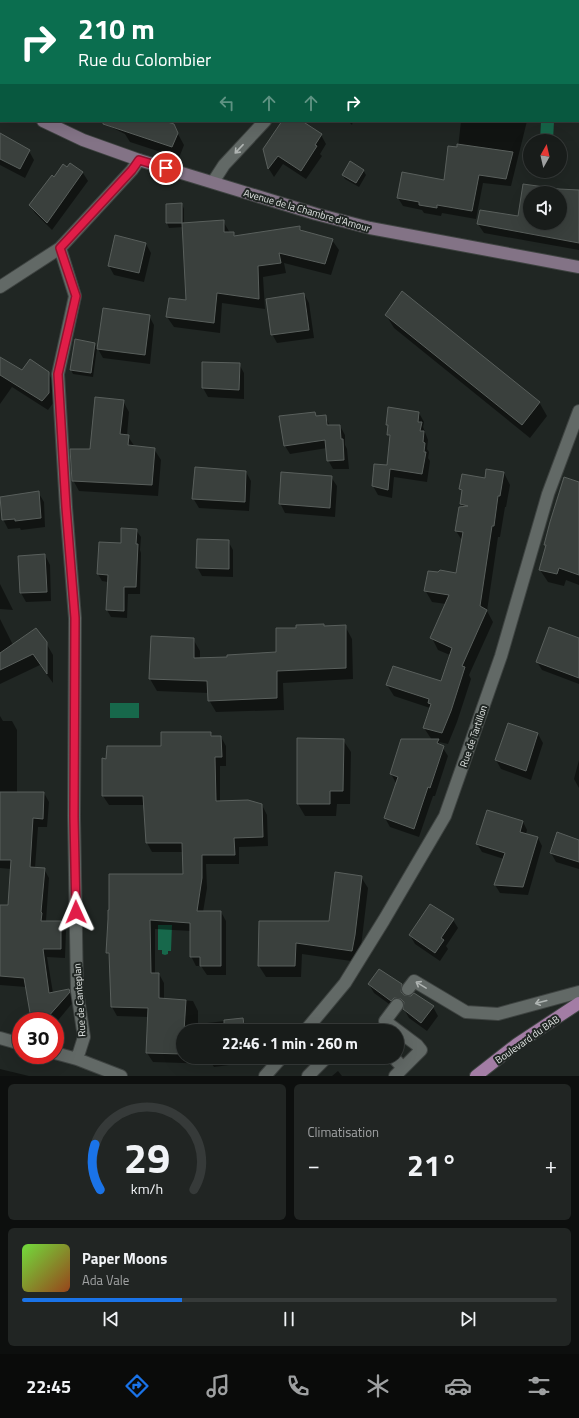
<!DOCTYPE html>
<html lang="fr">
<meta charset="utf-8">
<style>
body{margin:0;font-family:"Titillium Web",sans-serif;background:#212523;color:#f1f3f6;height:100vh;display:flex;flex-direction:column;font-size:15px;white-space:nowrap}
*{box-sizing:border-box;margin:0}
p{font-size:13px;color:#9fa1a2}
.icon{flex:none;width:22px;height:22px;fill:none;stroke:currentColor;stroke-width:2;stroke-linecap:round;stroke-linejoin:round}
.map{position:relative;height:1076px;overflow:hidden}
.side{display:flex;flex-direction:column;gap:8px;padding:8px;background:#0d0f0e;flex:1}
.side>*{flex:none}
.guide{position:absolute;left:0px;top:0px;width:579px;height:122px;box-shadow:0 4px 16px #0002,0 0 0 1px #363a39;background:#0b6e4f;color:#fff;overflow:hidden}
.needle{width:26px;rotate:8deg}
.controls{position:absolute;left:523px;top:134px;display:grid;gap:8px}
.controls a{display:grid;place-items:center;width:44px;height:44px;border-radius:50%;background:#181c1a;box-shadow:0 4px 16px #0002,0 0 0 1px #363a39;font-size:20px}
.speed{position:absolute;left:12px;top:1012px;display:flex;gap:8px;font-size:20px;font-weight:700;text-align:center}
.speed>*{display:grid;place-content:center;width:52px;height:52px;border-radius:50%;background:#181c1a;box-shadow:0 4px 16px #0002,0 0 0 1px #363a39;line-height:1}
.speed .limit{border:6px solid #d22;background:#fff;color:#111}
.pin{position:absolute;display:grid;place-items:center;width:34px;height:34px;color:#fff;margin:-17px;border:2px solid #fff;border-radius:50%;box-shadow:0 1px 4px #0007}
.me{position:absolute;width:44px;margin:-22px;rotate:359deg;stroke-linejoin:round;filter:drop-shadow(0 0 3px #0008)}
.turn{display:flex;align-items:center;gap:14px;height:84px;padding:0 12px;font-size:18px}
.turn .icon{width:52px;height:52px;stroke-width:2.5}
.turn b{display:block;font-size:28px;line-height:34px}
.lanes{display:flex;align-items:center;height:38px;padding:0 12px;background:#0003;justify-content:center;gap:20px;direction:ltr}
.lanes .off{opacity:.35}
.big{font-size:30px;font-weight:700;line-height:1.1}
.side .tile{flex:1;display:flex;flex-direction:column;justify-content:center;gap:6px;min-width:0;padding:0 14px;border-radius:6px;background:#212523}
.side .dial{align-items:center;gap:0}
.dial svg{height:104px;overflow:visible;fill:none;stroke:#363a39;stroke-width:7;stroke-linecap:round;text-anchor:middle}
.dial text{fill:#f1f3f6;stroke:none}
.song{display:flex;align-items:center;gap:12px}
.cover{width:48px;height:48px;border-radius:6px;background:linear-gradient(135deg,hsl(100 70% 55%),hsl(20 70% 35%))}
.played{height:4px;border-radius:2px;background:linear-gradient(90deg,#1a73e8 30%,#363a39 30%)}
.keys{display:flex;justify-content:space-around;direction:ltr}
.heat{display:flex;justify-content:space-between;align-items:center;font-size:22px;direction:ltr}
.side .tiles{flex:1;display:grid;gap:8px;grid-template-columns:1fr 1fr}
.tile:last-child{grid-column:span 2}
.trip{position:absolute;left:176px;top:1024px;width:228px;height:40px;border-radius:20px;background:#181c1a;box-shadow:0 4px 16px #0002,0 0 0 1px #363a39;font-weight:700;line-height:40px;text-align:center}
.menu{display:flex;height:64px;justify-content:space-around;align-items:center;background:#0a0b0a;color:#9fa1a2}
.menu .icon{width:28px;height:28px}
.menu .on{color:#1a73e8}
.menu b{font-size:18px;color:#f1f3f6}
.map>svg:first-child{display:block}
</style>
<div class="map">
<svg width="579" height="1076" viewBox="0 0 579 1076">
<rect width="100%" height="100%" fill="#202623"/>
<path fill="#17684b" d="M541,121H554L553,141H540Z
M110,703H139V718H110Z
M158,925H172L171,951H168V954L165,955L162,954V950H158Z"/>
<path fill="#0007" fill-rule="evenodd" d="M0,0H80L1,1V53Z
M176,0H208L209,1H175Z
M254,0H356L355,1Z
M99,121H161L173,125L184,145L179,158L130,142L125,134Z
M284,121H299L321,135L326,144L320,154L322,156L306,179L283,164L274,177L269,169L264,149Z
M348,121H353L352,125Z
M461,121H527L511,186L483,183L476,219L442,213L441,216L424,213L422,210L403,206L398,198L445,181L458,148Z
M539,121H562V123Z
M0,134L29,151L34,160L25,178L0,165Z
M70,164L83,173L88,181L52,230L35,213L30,205L54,178L67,169Z
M363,170L366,175L359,187L345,179L343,175Z
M524,185L559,190L579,191V250L484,233L478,224L519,217ZM530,193H560V223H530Z
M182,204L184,209V223L223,221L230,233H233L236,237L300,227L303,232L332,240L339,250L331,275L284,263L286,273L263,277L265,309L222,303L220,333L174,327L167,317L187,301L184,227L169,228L167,223V205Z
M146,244L151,253L144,282L114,275L109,266Z
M304,294L309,303L314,338L277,343L272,334Z
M386,315L539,402L547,416L530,438L394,328Z
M149,316L154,325L150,364L103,358L98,349Z
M94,344L97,348L93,377L73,374L71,370Z
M0,357L23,371L48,372L53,382L54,402L48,410L12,387L0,404Z
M203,363L239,364L244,373V399L208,397L203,388Z
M123,401L129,412L127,435L135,447L154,449L161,460L158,496L79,491L73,480L91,450Z
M315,413L317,417L325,416L330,426H340L345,435V445L347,449L349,469H333L328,460L327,448L290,454L285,446L280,417Z
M419,413L424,422L423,427L428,440L427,449L429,452L428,458L430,461L427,482L394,477L392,498L378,495L373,486L388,467L391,440L388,434L389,427L387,424Z
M246,472L251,481L249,511L199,508L193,498Z
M504,473L510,485L506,507H505L500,537H498L487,611L493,622L469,675L471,679L457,722L448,744L439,742L448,756L435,796H433L419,837L390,827L385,818L396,783L391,774L432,740L424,728L430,708L394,696L387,685L442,682L450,655L438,650L432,638L446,604L432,602L425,590L457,575L463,542L456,531L463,508L461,504L463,493L461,489L485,479Z
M331,477L337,486L335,517L285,513L280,503Z
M579,483V585L566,580L564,586L548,582L540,570L547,547L545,545L551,523Z
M38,492L44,502L45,527L21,530L20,528L8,529L3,519Z
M136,530L141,537L140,550L141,553L140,594H128L127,618L111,617L107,610L108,582L102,581L98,574L100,543L122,544Z
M228,541L233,550V577L202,576L197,567Z
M45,555L50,565L51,601L26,602L21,593Z
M0,584L13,610L0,609Z
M0,619L13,645L46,643L53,655V683L40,665L0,684Z
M345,626L352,639L353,679L283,683L284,710L216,712L209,700V693L157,691L150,679L193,639L200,651V659L228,658L277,653L297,628Z
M579,639V684L542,670L537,662Z
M0,716L3,721H12L17,730V793H44L49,802L47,827H38L35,868L44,869L49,878L46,921V922H61L66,931L65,958L47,957L53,993L69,990L74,1001L55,1024V1021H36L30,1012L26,987L0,985V906H8L11,869L0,868Z
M211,733L213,737H221L226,746V766H220V802L262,805L267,815L268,846L239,847V864H206L207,888L203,912H221L226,921V975H207L201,966H196L191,956V931L155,929V974H159L164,983V999L193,1001L198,1011V1024L243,1019L248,1028V1031H183V1057H251L252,1062L214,1067L212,1064L153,1062L147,1053L148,1017L117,1016L112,1007L110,957L107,952L184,875L183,852H152L147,843L144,805H109L103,796L107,760L162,747Z
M538,734L543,743L531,780L501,769L496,760Z
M343,740L351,752L350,804H337L336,816H305L298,804Z
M579,760V788L574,779Z
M488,811L523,822L527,830L526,834L538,838L542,846L528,895L500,893L495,885L504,859L482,852L477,844Z
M557,833L579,840V869L556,862L551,853Z
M361,877L368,888L361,947L358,962L302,954L301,977H266L259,966L260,922H330Z
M453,920L458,928L446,946L448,949L440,961L415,944L410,935Z
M369,984L401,985L407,994L406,996L433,1007L438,1016L427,1031L409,1018L404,1009V1007L400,1006L396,1009L374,993Z
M0,1069L29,1076H0Z
M338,1071L342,1076H332Z"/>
<path fill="#3a403d" stroke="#595f5c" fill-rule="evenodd" d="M103,121H164L174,124L178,133L172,147L103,124Z
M282,121H302L322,134L315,145L317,146L301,171L278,156L268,169L263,149Z
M0,133L30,150L20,169L0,159Z
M457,144L513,152L506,179L479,175L472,211L437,205V208L419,205V202L397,198L402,172L444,180L448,146L457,147Z
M350,161L364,170L356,183L342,175Z
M70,163L83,172L47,223L29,205L52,175L54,177L63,164L67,167Z
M523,184L559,189L579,190V243L477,224L480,210L518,216ZM530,193H560V223H530Z
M182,203V223H166V204Z
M224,220V232H234V236L300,226V230L333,239L325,264L279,253L281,263L258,266L259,299L217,293L214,323L166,317L169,298L186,300L182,223Z
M115,235L146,243L139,273L108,266Z
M402,291L540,402L522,425L385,315Z
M304,293L309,330L271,335L266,299Z
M103,308L150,315L145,355L97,349Z
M75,339L95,343L91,373L70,370Z
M0,357L22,370L30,359L49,372V393L42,401L0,375Z
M202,362L240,363L239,390L202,388Z
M95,397L124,400L120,434L129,435L128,445L155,448L152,485L72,481L70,449H90Z
M388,407L419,412L418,422H422L420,431H424L423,442L425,443L424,452H426L422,474L390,469L388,490L372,486L374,464L387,465L390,435H387L388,425H386Z
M315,412L316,416L326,415L327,425H340L341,439H343L344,460L327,461L325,440L284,446L279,416Z
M195,467L246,471L245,502L192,499Z
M486,469L504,472L500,496H498L494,526H492L480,606L487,610L462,666L465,667L451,711L442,733L423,728L431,704L428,703L429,699L386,685L393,666L441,681L452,648L430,638L449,595L424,591L428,571L438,572L440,570L456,573L463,532L455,531L459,507L468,506L460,504L462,490L459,489L462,474L485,478Z
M281,472L332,476L330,508L279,504Z
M564,477L579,482V575L559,568L557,574L539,570L546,545H544L550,522Z
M39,491L41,518L15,521V519L2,520L0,497Z
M121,528L137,529L136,544H138L136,587H124V611L106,610L108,575L97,574L99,542L121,543Z
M197,539L229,540V569L196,568Z
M45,554L47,592L20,593L18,556Z
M324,624V626L346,625V668L277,671V698L208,701L207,681L149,679L151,636L194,638V658L227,657V655L276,652V628H296V625Z
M549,627L579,638V678L536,662Z
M36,628L47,642V674L33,654L0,670V653Z
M508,723L538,733L526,771L495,760Z
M161,732H211V736H221L222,757H215L216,801L248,800L262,804L263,837L234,838L235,855H202V878L197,911H221V966H200V957H190V923L150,920L151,973H159V998L186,1000L184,1031H183V1054L146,1053L148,1008L111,1007L109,953H106L108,919V910H109V874H183L182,843H146L143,796H102V758L106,759L107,746H161Z
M297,738L344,739L343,791H330V804H297Z
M401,739H439L437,743L444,746L430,788L428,787L414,829L384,818L398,777L390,774Z
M0,792H44L43,819L33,818L30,867L45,868L41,912L42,913L41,921H61V949H43L49,993L69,989L70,992L47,1018L30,1013L24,978L0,976V905H8L11,860H0Z
M487,810L523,821L520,832L538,837L523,887L494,885L505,853L476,844Z
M557,832L579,840V862L550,853Z
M335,872L362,876L355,935L352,951L296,943L295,966H258L259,921H329Z
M430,904L454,919L441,938L444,940L435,953L409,935Z
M379,969L402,984L401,992L404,995L411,996L414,993L434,1006L421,1023L403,1009L404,1002L401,999L394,998L391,1001L368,984Z
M243,1018L245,1031H224V1020Z"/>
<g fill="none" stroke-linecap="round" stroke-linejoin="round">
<g stroke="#3e4341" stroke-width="14">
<path id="lane" d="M105,0V1
M408,989L414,981L466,1012L498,1014L579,992
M356,1031L365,1030L367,1031
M393,1057L403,1068
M308,1076L327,1057
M395,1076L421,1050L417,1045L385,1021L397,1005"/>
</g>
<g stroke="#3e4341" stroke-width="14">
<path id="street" d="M407,0L431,1
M379,1L380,0
M551,1H579
M213,182L224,165L265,121
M60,248L75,296L58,374L66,507L75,618L74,817L77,991L84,1037L77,1059
M0,287L60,248L132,170L139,160
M305,1031L345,983L384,920L445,816L501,656L548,494L579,411
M0,1038L21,1044
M55,1053L77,1059L121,1076
M265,1076L282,1057"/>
</g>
<g stroke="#3e4341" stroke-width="14">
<path id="secondary" d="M0,106L1,107
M43,121L83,140L139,160L316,214L370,228L579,267"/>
</g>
<g stroke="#3e4341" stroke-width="14">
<path id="primary" d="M476,1076L517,1044L579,1003"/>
</g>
<use href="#lane" stroke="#626966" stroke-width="12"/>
<use href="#street" stroke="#626966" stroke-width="12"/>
<use href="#secondary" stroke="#837386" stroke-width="12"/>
<use href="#primary" stroke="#a37da5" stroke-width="12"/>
</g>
<defs><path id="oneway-shaft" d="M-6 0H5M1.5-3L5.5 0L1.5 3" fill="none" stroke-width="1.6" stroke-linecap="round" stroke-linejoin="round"/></defs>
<g stroke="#afb4b2">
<use href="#oneway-shaft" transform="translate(239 149) rotate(133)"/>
<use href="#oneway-shaft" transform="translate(421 985) rotate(-149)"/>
<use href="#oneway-shaft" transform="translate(541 1002) rotate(165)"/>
</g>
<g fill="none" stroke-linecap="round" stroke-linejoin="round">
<g stroke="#92132f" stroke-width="10">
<path id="route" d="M76,912L74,817L75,618L66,507L58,374L76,296L60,248L132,170L139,160L166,168"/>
</g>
<use href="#route" stroke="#e11d48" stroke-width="7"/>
</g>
<g text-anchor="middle" stroke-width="4" stroke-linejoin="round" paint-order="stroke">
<g font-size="10" fill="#e2e6e4" stroke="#202623">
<text transform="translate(307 210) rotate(16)" y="4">Avenue de la Chambre d'Amour</text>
<text transform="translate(473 736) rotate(-71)" y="4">Rue de Tartillon</text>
<text transform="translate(79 1000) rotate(-94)" y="4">Rue de Canteplan</text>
<text transform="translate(527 1039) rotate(-35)" y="4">Boulevard du BAB</text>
</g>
</g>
</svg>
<div class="controls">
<a><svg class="needle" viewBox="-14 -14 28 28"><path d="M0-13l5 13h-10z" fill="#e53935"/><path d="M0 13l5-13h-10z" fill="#9fa1a2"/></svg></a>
<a><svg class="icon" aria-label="sound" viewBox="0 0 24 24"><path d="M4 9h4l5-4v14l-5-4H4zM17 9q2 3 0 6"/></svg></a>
</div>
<div class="speed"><div class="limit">30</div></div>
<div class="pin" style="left:166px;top:168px;background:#d93025"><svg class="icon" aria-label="arrive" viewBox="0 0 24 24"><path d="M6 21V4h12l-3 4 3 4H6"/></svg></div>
<svg class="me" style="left:76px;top:912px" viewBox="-20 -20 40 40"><path d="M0-17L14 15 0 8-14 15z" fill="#e11d48" stroke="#fff" stroke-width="4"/></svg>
<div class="trip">22:46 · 1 min · 260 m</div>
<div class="guide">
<div class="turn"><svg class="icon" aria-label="right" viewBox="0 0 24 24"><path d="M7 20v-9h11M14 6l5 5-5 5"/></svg><div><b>210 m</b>Rue du Colombier</div></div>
<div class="lanes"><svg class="icon off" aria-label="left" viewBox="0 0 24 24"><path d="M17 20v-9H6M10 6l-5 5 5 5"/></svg><svg class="icon off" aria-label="ahead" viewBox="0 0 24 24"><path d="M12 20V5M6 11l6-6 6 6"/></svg><svg class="icon off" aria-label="ahead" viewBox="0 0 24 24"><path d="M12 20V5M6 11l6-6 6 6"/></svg><svg class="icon" aria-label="right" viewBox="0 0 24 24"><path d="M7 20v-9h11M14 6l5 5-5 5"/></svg></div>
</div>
</div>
<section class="side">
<div class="tiles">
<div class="tile dial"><svg viewBox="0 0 100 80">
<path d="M14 69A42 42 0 1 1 86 69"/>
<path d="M14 69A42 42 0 0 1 10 34" stroke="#1a73e8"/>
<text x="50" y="56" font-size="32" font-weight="700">29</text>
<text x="50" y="72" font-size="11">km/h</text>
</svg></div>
<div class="tile"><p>Climatisation</p>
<div class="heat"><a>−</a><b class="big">21°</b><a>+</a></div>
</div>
<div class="tile">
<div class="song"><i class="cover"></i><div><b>Paper Moons</b><p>Ada Vale</p></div></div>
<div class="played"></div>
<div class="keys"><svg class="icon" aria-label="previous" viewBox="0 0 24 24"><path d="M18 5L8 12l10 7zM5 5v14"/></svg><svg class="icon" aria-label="pause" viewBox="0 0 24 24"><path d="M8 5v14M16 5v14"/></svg><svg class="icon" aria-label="next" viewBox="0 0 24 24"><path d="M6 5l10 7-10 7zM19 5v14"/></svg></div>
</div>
</div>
</section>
<nav class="menu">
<b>22:45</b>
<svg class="icon on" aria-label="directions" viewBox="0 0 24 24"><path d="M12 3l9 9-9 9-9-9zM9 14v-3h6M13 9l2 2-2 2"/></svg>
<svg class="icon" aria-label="music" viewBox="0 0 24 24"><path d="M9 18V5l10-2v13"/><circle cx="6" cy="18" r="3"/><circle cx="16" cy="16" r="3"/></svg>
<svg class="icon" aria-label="phone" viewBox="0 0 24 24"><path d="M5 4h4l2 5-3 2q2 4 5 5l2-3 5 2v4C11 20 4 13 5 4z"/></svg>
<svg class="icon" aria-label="climate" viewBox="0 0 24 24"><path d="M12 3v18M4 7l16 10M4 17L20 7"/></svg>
<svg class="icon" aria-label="car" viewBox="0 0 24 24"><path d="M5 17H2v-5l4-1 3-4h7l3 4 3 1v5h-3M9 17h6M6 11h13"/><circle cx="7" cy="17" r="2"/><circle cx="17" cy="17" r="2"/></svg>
<svg class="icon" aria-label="filters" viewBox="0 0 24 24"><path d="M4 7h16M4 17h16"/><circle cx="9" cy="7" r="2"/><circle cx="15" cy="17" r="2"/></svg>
</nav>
